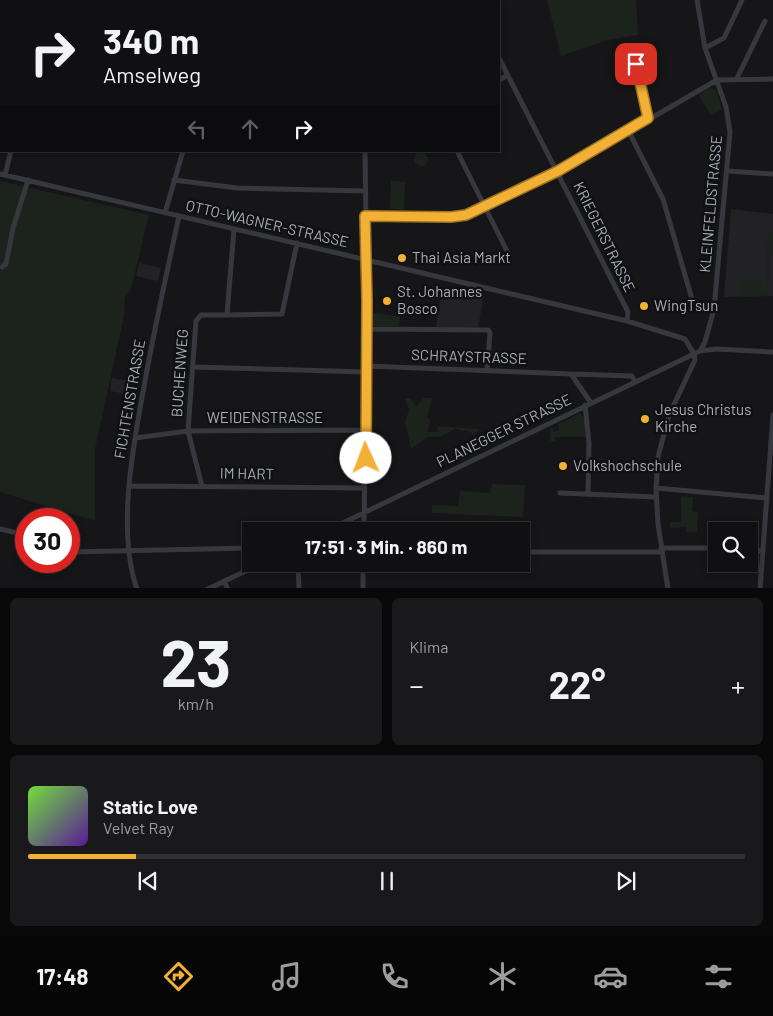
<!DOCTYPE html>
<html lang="de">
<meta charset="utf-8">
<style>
body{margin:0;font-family:Barlow,sans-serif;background:#19191b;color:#f1f3f6;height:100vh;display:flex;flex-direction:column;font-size:19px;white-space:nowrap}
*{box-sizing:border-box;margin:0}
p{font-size:16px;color:#9c9d9f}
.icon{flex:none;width:28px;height:28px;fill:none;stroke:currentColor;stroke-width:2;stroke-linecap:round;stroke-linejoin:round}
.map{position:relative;height:588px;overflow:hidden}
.sheet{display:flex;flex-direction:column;gap:10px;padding:10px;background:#09090a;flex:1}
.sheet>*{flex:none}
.hud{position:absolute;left:0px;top:0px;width:500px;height:152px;box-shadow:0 2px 8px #0003,0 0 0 1px #303032;background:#101012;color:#f1f3f6;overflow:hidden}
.fabs{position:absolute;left:708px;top:522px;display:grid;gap:10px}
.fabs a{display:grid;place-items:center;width:50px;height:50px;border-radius:0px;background:#101012;box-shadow:0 2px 8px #0003,0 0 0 1px #303032;font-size:25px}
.speed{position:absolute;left:15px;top:508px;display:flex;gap:10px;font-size:25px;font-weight:700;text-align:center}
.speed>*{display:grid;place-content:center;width:65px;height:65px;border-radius:50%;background:#101012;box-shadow:0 2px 8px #0003,0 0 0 1px #303032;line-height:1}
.speed .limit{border:8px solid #d22;background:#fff;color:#111}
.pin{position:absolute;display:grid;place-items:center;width:42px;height:42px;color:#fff;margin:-21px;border-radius:10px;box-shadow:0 2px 8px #0006}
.me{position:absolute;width:55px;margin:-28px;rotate:358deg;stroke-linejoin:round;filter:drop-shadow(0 0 4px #0008)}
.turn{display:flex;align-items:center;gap:18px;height:105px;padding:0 20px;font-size:22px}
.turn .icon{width:65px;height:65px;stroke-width:2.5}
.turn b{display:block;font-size:35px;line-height:42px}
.lanes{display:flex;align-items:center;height:48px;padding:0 20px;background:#0003;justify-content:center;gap:25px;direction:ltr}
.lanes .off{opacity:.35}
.big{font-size:38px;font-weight:700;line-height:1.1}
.sheet .widget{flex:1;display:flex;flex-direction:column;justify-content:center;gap:8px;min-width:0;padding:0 18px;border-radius:8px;background:#19191b}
.sheet .dial{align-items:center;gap:0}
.dial b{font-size:65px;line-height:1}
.song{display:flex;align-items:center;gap:15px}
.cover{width:60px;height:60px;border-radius:8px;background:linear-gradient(135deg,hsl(100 70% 55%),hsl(270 70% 35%))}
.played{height:5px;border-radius:2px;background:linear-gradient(90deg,#f2b134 15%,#303032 15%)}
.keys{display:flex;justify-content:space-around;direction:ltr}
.heat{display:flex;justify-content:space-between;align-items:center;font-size:28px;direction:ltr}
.sheet .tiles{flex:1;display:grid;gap:10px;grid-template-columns:1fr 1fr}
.widget:last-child{grid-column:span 2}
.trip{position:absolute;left:242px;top:522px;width:288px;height:50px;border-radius:0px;background:#101012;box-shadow:0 2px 8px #0003,0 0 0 1px #303032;font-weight:700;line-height:50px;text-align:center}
.dock{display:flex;height:80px;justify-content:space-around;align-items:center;background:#060607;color:#9c9d9f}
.dock .icon{width:35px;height:35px}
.dock .current{color:#f2b134}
.dock b{font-size:22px;color:#f1f3f6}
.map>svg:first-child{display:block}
</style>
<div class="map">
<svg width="773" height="589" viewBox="0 0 773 589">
<rect width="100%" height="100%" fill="#161618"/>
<path fill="#222225" d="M731,209L773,214V296L724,297Z
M139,263L161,268L158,281L136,276Z
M442,287L484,296L478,327L436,329Z
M112,378L134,382L132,395L110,391Z
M238,466L252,467L251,481L237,482Z"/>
<path fill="#1c231d" d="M547,0H636L638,35L607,40L561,56Z
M710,88L716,90L722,109L711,116L699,95Z
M414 159a7 7 0 1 1 14 0a7 7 0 1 1-14 0Z
M0,181L149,215L131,289L125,298L124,316L95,449V521L0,492Z
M391,181L405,182L404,210L390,209Z
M768,233H772L769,281H765Z
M741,280L761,281V290L769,291V296L748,297V295L740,294Z
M372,313L400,316L399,326H372Z
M410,398L416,406L424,398H432L427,417L430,421L428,432H437L438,426L478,429V432H475V437L471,432L455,429L440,437H427L411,449L405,422L409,410L405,399Z
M580,413L585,420L586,437H555V441H550V428L552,427L554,432L559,430L558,424Z
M492,484L525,485L523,517L432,513V505L458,506L460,491L490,493Z
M681,496L693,497L692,511L698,512L697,532H686V527L670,528V522H681Z"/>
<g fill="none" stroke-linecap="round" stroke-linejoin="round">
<path stroke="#37383d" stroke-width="5" d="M50,0V1
M150,0V1
M196,0V1
M468,0L469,1
M697,0L705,48L726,107L730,132L714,309L705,342L700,351
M368,1V0
M474,1L477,0
M705,48L724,38L742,0
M635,55L648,118
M499,58L628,312L627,321
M737,78L765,21
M499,80L508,75
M628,130L663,199L694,306L714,309
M457,151L508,253
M728,171L773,174
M0,174L627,321L685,339L694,354L695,360L669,415L658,457L656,488L658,524L668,589
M5,175L11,151
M174,180L237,188L365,191
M165,213L183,151
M365,216L451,217L471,213L584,157L717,80L773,79
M2,267L6,264L13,228L28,180
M227,315L282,314L297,243
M367,329L488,330L490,333L487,371
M366,366L571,374L591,403
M193,367L366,372
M571,374L632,376L635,382
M585,405L589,443L588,494
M135,438L188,431L365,430
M129,486L365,488
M202,486L188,431L196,321L201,315H227L234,229
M656,488L766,498
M560,493L656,497
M0,529L26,535
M326,531L700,351L716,349L773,352
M364,531L367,301L365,151
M661,548H716
M749,550L763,551
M69,552L251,548
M521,552H662
M298,564L299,589
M224,581L228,589
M137,589C116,529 134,442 145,381C155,326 167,271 179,216
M208,589L260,564
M363,589V564
M760,589L773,415"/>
</g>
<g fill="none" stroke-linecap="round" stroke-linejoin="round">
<g stroke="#9d7322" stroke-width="12">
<path id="route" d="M366,458L367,300L365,216L451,217L466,215L558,171L648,118L636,64"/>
</g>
<use href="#route" stroke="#f2b134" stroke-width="9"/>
</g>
<g fill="#f2b134" stroke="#111113" stroke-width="2">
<circle cx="402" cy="258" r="5"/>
<circle cx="387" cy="301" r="5"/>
<circle cx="644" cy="306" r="5"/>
<circle cx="645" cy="419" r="5"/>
<circle cx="563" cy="466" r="5"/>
</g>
<g text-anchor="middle" stroke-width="5" stroke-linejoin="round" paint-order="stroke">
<g font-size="15" fill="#a8adb8" stroke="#111113">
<text transform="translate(711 204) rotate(-85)" y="5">KLEINFELDSTRASSE</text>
<text transform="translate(267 224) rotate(13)" y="5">OTTO-WAGNER-STRASSE</text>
<text transform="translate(604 237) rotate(64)" y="5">KRIEGERSTRASSE</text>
<text transform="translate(469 357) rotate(2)" y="5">SCHRAYSTRASSE</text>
<text transform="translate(180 373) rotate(-86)" y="5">BUCHENWEG</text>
<text transform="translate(130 399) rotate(-80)" y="5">FICHTENSTRASSE</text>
<text x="265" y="423">WEIDENSTRASSE</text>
<text transform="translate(504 431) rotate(-26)" y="5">PLANEGGER STRASSE</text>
<text transform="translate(247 474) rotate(1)" y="5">IM HART</text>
</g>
<g font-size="15" fill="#a8adb8" stroke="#111113" text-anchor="start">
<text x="412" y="263">Thai Asia Markt</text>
<text x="397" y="297">St. Johannes<tspan x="397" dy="17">Bosco</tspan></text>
<text x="654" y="311">WingTsun</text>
<text x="655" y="415">Jesus Christus<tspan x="655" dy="17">Kirche</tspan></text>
<text x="573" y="471">Volkshochschule</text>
</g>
</g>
</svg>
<div class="fabs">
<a><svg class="icon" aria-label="search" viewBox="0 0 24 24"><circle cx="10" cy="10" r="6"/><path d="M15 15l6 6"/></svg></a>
</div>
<div class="speed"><div class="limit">30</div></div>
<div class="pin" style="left:636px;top:64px;background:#d93025"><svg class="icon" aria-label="arrive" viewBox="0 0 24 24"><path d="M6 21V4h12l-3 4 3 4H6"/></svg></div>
<svg class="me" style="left:366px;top:458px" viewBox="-20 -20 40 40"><circle r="19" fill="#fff"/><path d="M0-13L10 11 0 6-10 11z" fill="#f2b134"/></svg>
<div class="trip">17:51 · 3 Min. · 860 m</div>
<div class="hud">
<div class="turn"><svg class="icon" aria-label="right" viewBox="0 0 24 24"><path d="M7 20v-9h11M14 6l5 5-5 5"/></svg><div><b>340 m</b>Amselweg</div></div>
<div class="lanes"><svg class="icon off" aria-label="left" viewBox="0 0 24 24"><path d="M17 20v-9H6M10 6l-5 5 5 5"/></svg><svg class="icon off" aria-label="ahead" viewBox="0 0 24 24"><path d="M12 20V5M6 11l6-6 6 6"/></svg><svg class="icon" aria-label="right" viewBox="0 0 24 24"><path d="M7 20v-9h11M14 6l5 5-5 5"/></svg></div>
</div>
</div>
<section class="sheet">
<div class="tiles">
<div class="widget dial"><b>23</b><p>km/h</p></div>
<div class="widget"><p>Klima</p>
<div class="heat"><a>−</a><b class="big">22°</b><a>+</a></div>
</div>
<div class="widget">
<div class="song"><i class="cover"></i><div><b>Static Love</b><p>Velvet Ray</p></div></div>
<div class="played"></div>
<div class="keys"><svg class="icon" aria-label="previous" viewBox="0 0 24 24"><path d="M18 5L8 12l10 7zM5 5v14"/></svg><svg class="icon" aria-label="pause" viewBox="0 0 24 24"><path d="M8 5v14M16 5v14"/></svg><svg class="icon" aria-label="next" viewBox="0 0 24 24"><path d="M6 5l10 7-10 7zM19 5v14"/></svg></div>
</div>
</div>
</section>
<nav class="dock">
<b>17:48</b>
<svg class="icon current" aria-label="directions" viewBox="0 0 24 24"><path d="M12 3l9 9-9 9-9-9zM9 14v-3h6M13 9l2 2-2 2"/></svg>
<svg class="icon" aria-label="music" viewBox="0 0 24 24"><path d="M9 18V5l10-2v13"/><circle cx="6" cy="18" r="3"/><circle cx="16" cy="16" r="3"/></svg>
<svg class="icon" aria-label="phone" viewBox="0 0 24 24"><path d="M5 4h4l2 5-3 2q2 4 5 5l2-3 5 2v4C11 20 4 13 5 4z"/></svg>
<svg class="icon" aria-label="climate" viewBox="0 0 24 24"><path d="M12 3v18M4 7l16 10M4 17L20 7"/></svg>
<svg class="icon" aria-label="car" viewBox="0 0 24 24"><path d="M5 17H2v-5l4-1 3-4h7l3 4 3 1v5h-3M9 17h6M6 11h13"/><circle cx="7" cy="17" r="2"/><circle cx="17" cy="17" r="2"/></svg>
<svg class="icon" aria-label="filters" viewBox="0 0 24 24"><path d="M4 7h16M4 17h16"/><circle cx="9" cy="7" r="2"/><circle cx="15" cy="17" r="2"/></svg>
</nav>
